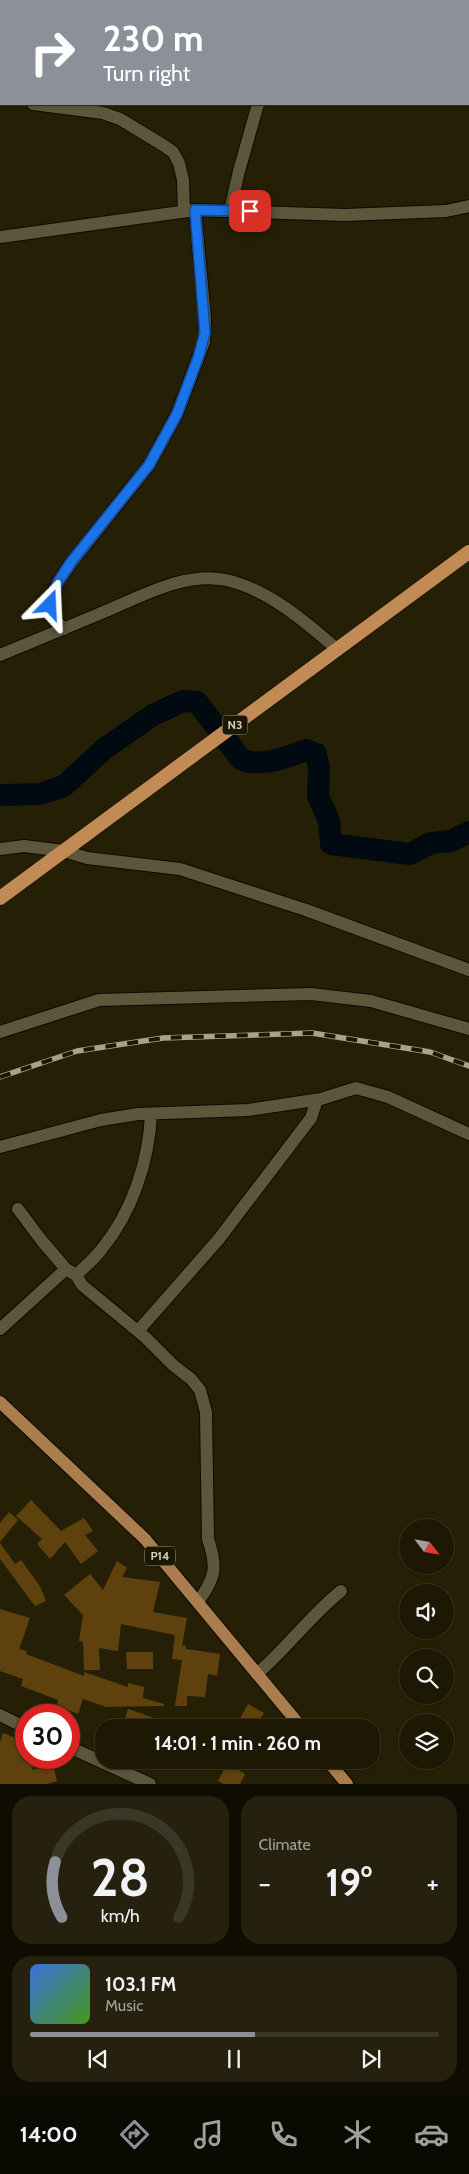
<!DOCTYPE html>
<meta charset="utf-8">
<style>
body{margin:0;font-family:Cabin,sans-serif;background:#25210e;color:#f1f3f6;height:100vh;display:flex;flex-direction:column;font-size:19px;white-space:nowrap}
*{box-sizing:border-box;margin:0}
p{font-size:16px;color:#a0a09a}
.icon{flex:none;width:28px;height:28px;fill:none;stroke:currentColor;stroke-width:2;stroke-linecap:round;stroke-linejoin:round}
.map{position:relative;height:1784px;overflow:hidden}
.side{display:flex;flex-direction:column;gap:12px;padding:12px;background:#0f0d02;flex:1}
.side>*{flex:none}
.hud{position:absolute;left:0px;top:0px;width:470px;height:105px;box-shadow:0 1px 4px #0004,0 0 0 1px #3a3726;background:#8c9099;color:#fff;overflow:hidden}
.needle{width:32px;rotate:121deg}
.fabs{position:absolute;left:399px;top:1519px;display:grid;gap:10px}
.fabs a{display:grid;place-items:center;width:55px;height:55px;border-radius:50%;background:#1c1804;box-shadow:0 1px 4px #0004,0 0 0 1px #3a3726;font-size:25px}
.speed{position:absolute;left:15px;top:1704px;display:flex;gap:10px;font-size:25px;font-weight:700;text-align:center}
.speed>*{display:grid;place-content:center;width:65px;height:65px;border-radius:50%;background:#1c1804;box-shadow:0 1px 4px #0004,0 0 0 1px #3a3726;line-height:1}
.speed .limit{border:8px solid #d22;background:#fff;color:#111}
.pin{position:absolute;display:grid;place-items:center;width:42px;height:42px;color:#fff;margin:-21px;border-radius:10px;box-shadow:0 2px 8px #0006}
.me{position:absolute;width:55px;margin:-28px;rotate:21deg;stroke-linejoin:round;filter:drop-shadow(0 0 4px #0008)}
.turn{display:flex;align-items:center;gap:18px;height:105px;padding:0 20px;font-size:22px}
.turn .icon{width:65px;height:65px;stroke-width:2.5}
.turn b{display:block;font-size:35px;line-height:42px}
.big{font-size:38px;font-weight:700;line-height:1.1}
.side .card{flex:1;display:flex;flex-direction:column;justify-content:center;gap:8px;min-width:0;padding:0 18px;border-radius:20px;background:#25210e}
.side .dial{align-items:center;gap:0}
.dial svg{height:130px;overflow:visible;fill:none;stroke:#3a3726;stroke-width:7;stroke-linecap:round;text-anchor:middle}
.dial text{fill:#f1f3f6;stroke:none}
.song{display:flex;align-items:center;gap:15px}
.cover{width:60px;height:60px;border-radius:8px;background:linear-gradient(135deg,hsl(220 70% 55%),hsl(100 70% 35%))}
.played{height:5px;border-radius:2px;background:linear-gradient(90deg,#8c9099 55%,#3a3726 55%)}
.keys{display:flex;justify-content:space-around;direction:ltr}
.heat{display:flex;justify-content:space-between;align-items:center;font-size:28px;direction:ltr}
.side .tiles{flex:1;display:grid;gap:12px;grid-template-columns:1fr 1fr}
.card:last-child{grid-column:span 2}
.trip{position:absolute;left:95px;top:1719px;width:285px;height:50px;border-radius:20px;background:#1c1804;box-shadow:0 1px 4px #0004,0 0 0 1px #3a3726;font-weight:700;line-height:50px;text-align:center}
.menu{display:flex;height:80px;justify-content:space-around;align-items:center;background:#0b0a02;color:#a0a09a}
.menu .icon{width:35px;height:35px}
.menu .selected{color:#8c9099}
.menu b{font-size:22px;color:#f1f3f6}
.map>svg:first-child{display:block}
</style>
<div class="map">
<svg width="469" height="1784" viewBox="0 0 469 1784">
<rect width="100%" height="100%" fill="#252005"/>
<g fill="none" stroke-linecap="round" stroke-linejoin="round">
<path stroke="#000a10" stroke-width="22" d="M0,795L40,794L64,786L104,749L153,715L183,701L197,702L241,759C259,768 288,757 306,750L316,754L319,768L318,796L329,821L331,844L410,854L431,843L451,841L469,832"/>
</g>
<path fill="#5f410e" d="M31,1500L61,1531L84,1518L93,1531L85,1535L98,1551L81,1564L65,1542L50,1559L37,1544L42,1539L16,1516Z
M9,1512L18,1520L0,1542V1523Z
M0,1543L15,1564L21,1560L40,1586L46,1601L35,1606L0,1559Z
M117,1561L127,1568L122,1577L160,1582L153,1612L187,1618L182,1646H186V1649L220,1654L217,1676L208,1674L205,1697L187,1696V1706H175L182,1660L172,1659L175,1635L121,1624L118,1651L99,1648L100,1670H84L83,1642L79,1641L83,1615L64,1595L90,1574L103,1590Z
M0,1609L30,1618L19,1649L27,1651L26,1654L84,1676V1672L128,1687V1683L144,1687L143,1698L164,1704V1706L106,1707L83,1699L78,1714L57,1706L58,1700L21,1686L23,1679L0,1671Z
M126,1652H153V1669H127Z
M248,1704L264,1713L255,1728H247L238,1722Z
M128,1709L154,1718L155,1728H122Z
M3,1733L26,1742V1758H36L32,1770L53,1764L57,1781L47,1784H0V1742Z
M229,1760H244L238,1770L245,1774L240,1784H224L218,1781Z"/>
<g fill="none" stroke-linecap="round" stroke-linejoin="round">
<g stroke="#0e0900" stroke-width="14">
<path id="minor" d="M278,1V0
M0,79L1,81
M33,104L103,113L120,119L163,145L173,152L179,163L183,180L184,212
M230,210L239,171L258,104
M0,237L195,210L345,215L446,211L469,206
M64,629L51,615L50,610L52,596L58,582L71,563L149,465L177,414L204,342L205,318L195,210
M0,849L24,846L64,851L87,858L180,869L306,910L469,970
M0,1032L99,1000L311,994L371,1001L469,1029
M0,1147L101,1120L138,1114L248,1110L321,1099L356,1088L388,1097L469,1134
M18,1209L42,1241L66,1269L76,1275L82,1285L146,1338L173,1365L191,1379L200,1390L206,1412L208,1539C218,1568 215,1578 198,1602
M76,1275C85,1267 94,1259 101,1250C132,1213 149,1161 151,1114
M0,1329L66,1269
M138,1331L218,1240L311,1118L317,1100
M257,1674C287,1648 310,1616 341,1591
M0,1715L26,1728
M69,1747L150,1784"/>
</g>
<g stroke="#0e0900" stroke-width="14">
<path id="secondary" d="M0,655C33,641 66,628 99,614C137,599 183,571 226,580C268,589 307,623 338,650"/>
</g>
<g stroke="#0e0900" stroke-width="14">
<path id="primary" d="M0,1402L145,1539L302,1728
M327,1760L347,1784"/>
</g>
<g stroke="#0e0900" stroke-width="15">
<path id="trunk" d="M0,898L469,552"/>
</g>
<use href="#minor" stroke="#5c573b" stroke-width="12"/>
<use href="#secondary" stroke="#5c573b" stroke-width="12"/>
<use href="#primary" stroke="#a97d4e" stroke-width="12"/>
<use href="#trunk" stroke="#c28a54" stroke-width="14"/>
<g stroke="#a5a28f" stroke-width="5.5">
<path id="rail" d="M0,1077L77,1051L163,1038L312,1033L430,1052L469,1066"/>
</g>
<use href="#rail" stroke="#1b1700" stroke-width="4" stroke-dasharray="11" stroke-linecap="butt"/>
</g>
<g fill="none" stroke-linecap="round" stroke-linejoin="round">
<g stroke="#114b97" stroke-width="12">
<path id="route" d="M50,605L58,582L71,562L149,465L177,414L198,358L205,333L195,210L250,211"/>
</g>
<use href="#route" stroke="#1a73e8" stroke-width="9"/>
</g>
<g text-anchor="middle" stroke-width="5" stroke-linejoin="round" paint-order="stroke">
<g fill="#1b1700" stroke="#9c9a88" stroke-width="1">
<rect x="222.5" y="715.5" width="25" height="19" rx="4"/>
<rect x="145" y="1546.5" width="30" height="19" rx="4"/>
</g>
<g font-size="12" font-weight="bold" fill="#d4d2c2">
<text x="235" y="729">N3</text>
<text x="160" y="1560">P14</text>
</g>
</g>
</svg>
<div class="fabs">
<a><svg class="needle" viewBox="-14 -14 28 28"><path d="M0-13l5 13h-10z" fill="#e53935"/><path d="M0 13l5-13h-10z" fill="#a0a09a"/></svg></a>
<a><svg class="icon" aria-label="sound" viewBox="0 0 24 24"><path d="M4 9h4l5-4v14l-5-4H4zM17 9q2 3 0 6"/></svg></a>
<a><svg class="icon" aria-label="search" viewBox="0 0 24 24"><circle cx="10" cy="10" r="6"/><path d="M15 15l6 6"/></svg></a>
<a><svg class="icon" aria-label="layers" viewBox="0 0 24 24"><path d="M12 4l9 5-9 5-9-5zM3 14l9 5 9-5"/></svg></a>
</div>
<div class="speed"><div class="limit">30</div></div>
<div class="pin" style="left:250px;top:211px;background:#d93025"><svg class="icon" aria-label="arrive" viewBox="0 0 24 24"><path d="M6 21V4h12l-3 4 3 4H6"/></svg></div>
<svg class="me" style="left:50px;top:605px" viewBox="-20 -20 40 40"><path d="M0-17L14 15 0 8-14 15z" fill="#1a73e8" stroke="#fff" stroke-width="4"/></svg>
<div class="trip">14:01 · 1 min · 260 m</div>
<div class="hud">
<div class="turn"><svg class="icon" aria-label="right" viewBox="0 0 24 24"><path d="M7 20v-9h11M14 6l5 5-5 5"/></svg><div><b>230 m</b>Turn right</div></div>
</div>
</div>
<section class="side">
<div class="tiles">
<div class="card dial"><svg viewBox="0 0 100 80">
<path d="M14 69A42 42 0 1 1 86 69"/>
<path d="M14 69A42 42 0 0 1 10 35" stroke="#8c9099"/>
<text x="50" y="56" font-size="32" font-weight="700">28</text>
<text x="50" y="72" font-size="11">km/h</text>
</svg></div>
<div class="card"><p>Climate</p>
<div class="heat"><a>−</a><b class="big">19°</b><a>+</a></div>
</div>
<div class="card">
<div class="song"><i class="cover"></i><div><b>103.1 FM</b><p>Music</p></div></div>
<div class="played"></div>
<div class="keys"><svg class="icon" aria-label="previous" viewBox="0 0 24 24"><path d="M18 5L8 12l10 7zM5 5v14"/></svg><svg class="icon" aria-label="pause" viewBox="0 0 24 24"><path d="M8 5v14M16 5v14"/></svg><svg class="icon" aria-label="next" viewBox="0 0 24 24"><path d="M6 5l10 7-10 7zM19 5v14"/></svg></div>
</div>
</div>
</section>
<nav class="menu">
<b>14:00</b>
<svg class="icon selected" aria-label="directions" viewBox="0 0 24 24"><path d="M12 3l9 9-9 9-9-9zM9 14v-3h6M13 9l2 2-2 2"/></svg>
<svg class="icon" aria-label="music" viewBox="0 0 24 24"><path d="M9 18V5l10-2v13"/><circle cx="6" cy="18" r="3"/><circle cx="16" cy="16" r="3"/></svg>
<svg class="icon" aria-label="phone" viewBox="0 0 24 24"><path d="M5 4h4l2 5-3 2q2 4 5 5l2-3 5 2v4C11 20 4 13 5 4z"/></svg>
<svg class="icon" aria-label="climate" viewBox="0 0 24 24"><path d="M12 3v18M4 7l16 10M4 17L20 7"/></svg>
<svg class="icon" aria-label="car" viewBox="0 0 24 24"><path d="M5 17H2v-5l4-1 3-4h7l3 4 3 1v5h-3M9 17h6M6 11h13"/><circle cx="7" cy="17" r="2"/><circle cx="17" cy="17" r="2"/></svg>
</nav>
